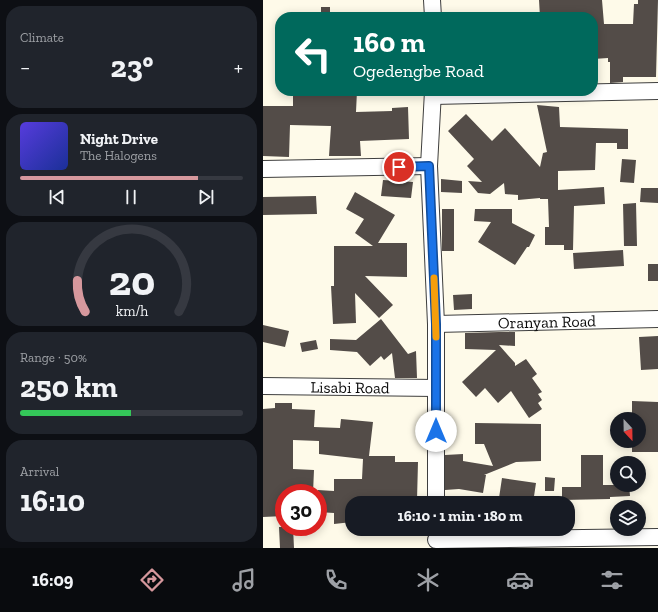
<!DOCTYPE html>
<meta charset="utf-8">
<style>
body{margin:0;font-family:"Zilla Slab",serif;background:#20242c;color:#f1f3f6;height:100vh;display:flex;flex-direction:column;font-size:15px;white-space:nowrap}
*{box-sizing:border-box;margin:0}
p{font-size:13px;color:#9ea1a6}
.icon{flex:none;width:22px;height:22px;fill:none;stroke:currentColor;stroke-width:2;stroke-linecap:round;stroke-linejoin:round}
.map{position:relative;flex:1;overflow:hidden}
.panel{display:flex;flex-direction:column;gap:6px;padding:6px;background:#0d0f14;width:263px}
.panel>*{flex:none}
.hud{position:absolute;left:12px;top:12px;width:323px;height:84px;border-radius:16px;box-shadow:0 2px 10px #0003;background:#00695c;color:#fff;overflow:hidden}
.needle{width:26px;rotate:158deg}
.buttons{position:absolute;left:347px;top:412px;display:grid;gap:8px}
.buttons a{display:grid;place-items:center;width:36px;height:36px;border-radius:50%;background:#171b24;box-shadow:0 2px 10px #0003;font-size:20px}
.speed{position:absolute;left:12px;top:484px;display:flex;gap:8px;font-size:20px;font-weight:700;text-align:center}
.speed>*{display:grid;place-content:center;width:52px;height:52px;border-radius:50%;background:#171b24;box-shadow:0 2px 10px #0003;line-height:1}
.speed .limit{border:6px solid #d22;background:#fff;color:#111}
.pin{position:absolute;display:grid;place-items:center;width:34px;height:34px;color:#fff;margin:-17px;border:2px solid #fff;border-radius:50%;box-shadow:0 1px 4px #0007}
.me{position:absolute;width:44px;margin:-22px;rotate:0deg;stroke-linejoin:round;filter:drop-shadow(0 0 3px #0008)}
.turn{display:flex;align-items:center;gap:14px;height:84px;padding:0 12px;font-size:18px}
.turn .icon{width:52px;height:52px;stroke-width:2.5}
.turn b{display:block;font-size:28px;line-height:34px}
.big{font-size:30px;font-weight:700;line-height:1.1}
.panel .tile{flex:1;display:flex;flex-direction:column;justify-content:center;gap:6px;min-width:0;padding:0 14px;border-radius:16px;background:#20242c}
.panel .dial{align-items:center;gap:0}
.dial svg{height:104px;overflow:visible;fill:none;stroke:#363941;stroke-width:7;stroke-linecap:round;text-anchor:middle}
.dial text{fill:#f1f3f6;stroke:none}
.song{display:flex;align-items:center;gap:12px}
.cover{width:48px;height:48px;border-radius:6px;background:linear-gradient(135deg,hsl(250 70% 55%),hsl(230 70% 35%))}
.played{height:4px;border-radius:2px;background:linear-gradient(90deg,#d6989d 80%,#363941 80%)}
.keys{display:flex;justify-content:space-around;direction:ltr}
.heat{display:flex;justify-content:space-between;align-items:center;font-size:22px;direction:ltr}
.charge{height:6px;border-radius:3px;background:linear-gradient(90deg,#34c759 50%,#363941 0)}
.trip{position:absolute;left:82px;top:496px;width:230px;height:40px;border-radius:16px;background:#171b24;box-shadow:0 2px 10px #0003;font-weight:700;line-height:40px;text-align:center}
.dock{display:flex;height:64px;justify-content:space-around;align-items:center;background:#090b0e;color:#9ea1a6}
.dock .icon{width:28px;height:28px}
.dock .current{color:#d6989d}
.dock b{font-size:18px;color:#f1f3f6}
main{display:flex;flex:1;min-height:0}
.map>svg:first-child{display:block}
</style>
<main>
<section class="panel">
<div class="tile"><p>Climate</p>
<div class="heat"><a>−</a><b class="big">23°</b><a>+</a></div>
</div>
<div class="tile">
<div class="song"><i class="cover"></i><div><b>Night Drive</b><p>The Halogens</p></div></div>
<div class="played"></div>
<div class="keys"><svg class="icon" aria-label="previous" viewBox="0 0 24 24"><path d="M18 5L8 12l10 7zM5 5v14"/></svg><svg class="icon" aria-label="pause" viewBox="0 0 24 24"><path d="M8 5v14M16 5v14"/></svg><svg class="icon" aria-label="next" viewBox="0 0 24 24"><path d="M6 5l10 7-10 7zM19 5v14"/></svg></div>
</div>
<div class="tile dial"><svg viewBox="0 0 100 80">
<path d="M14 69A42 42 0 1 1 86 69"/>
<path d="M14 69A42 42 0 0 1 8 45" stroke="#d6989d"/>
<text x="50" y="56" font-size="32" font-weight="700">20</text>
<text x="50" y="72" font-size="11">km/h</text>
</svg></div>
<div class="tile"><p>Range · 50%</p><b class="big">250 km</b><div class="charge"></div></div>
<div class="tile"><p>Arrival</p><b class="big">16:10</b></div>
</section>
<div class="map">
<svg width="395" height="548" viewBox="0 0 395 548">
<rect width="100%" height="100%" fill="#fefae9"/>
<path fill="#534c48" d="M276,0H339L341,24H370L371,4H375V0H395L393,77H360V82L347,83V62H345V58L330,59V17H277Z
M58,7H67V17H58Z
M30,91H94L93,112L129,111V108L145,107L146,139L97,141L98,156H66L68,126L27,125L26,157L0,156V106H30Z
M274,105L296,107L297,127L365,129V149H354V143H333L332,170L295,171V190L341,187L342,204L311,206L310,250H301V245H282V227H286L285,199H277V198L255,200V195L242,194L241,183L227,194L215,193L205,181L219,182L204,166L211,159L185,131L203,114L229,141L242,128L277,167L280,153L284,152Z
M359,159L373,160L371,183L357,182Z
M178,179L199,181V193L178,192Z
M120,180L150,182L148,198L118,196Z
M378,188H395V203L377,202Z
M92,192L132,215L115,243H144V277L102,276L130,305L116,318L92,293L93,323L70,324L68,286H71V246H110L92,233L101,219L83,209Z
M53,196L54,214L0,215V197Z
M373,203L374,246H361L360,204Z
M179,209H191V251H179Z
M212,209H249V223L272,235L266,247H264L252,265L215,242L228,222L211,221Z
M360,250L361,266L311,269L310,253Z
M385,264H395V281H385Z
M209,294V309L191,310L190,295Z
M118,319L145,354L153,351L154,378H132L129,353L121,360L118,356L107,366L94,352L67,350V339L93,340Z
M0,325L26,331L22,347L0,342Z
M236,332H252V346L236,345L252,363V366L263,359L274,374L269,378L279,392L275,394L279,400L275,403L279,409L266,418L248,391L235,403L222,388L213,397L199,382L233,350L202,349V333Z
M395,336V369L378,370L376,337Z
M53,340L55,349L39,352L37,343Z
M369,401L395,402V452H369V441H376V419H369Z
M12,403H29V409L52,410L51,427L77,428L78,419L110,422L106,456H132V462H155L154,500H131V503H89V522L71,524V513L55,512V490L71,491V479H99L100,459L56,454V441L30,440V469L51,470L50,493H21V516L0,517V409L12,408Z
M212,423L278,424V461L253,462L221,475H223L220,493L196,489L182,490V455L200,454V461L230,466L221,444H212Z
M318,455H340V485H366L367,496L347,497V499L299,500V487H318Z
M282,477L292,478L291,491H282Z
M239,478L273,483L270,503L236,498Z
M16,527H30L31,548H17Z"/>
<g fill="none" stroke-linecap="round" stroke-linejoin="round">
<g stroke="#3e3e3e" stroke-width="18">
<g id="minor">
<path d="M169,0L170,17"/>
<path d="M170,91L166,166L173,324V503"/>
<path d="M170,96L395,91"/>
<path d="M0,169L166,166"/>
<path id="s1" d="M173,324L395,319"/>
<path id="s2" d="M0,386L173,388"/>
<path d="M173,540L395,537"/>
</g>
</g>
<use href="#minor" stroke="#fff" stroke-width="16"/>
</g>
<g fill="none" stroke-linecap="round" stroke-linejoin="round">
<g stroke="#114b97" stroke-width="10">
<path id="route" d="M136,167L166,166L173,324V431"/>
</g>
<use href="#route" stroke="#1a73e8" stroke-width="7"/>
<path stroke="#f59e0b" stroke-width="7" d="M171,278L173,337"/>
</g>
<g text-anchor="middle" stroke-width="4" stroke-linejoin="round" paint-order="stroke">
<g font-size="16" fill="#0b0b0b" stroke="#fff">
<text dy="6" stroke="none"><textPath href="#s1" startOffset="111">Oranyan Road</textPath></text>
<text dy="6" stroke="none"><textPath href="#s2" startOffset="87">Lisabi Road</textPath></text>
</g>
</g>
</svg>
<div class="buttons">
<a><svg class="needle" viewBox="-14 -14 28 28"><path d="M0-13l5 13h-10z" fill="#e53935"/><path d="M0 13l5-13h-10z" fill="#9ea1a6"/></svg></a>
<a><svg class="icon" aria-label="search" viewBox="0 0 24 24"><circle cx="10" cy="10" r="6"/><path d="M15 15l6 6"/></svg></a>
<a><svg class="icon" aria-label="layers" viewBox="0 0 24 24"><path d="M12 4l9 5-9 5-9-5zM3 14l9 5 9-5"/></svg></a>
</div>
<div class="speed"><div class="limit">30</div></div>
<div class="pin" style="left:136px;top:167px;background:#d93025"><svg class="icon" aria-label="arrive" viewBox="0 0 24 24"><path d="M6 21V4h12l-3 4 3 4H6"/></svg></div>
<svg class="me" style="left:173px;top:431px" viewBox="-20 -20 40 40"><circle r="19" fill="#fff"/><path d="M0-13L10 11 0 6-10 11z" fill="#1a73e8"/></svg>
<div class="trip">16:10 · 1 min · 180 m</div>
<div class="hud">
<div class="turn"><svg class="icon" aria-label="left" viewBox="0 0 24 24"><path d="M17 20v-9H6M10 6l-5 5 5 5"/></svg><div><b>160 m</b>Ogedengbe Road</div></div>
</div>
</div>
</main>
<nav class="dock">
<b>16:09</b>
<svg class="icon current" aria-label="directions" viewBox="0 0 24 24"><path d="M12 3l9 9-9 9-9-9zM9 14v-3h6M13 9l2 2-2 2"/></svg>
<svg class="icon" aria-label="music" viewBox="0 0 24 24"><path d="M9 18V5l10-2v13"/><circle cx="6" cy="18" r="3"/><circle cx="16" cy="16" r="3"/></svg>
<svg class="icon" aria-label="phone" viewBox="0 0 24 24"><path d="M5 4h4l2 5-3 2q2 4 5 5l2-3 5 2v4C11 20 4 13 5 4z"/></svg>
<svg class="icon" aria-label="climate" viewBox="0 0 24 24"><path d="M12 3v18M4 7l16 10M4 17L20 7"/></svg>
<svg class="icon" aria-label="car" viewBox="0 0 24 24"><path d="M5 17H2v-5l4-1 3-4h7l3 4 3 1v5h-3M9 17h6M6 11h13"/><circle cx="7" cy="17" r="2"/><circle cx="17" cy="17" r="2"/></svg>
<svg class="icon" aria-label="filters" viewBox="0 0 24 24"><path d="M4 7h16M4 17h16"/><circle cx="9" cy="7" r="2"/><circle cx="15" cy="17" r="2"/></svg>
</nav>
